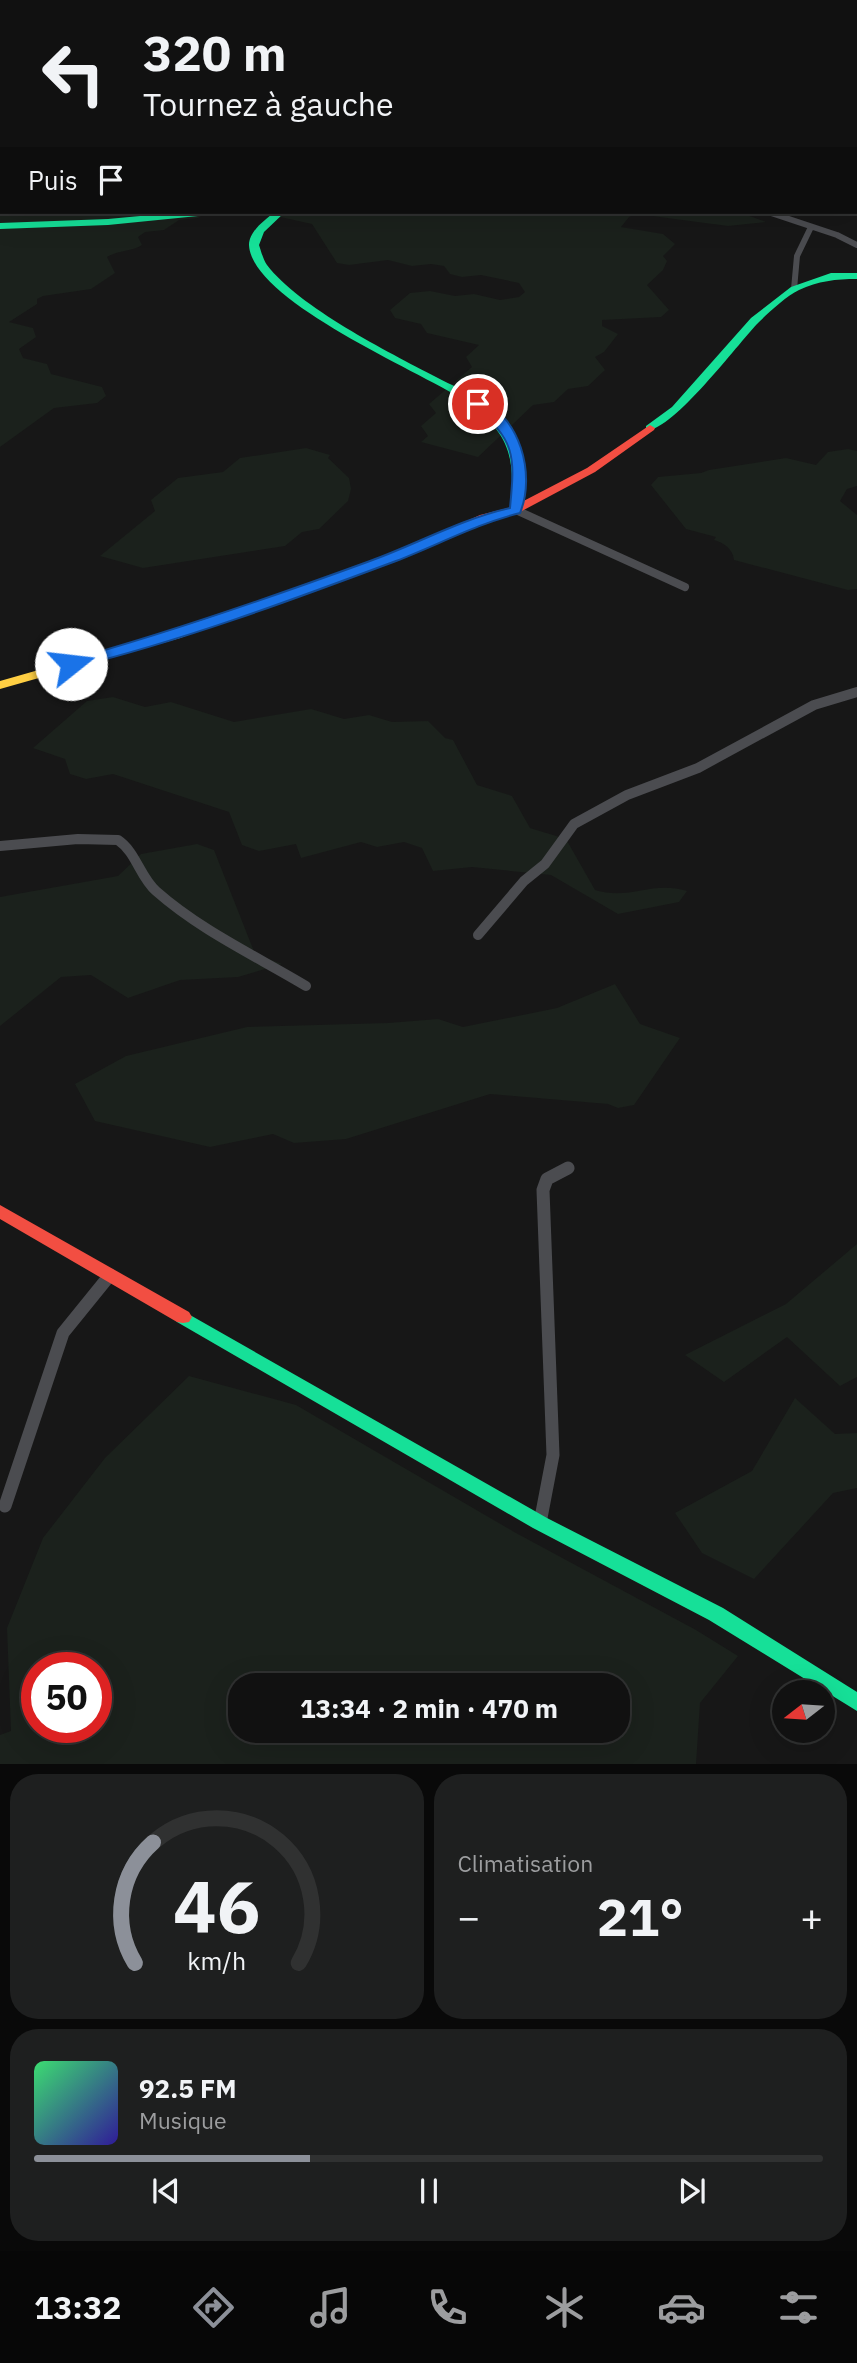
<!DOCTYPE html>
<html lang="fr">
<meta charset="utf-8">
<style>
body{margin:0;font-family:"IBM Plex Sans",sans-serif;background:#1e1f1f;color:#f1f3f6;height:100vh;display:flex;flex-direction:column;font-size:26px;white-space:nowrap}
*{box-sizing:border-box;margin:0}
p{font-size:23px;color:#9c9d9f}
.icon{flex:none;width:38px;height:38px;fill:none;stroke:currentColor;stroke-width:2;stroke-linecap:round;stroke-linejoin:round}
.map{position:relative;height:1764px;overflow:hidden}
.drawer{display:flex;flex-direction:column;gap:10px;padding:10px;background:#090909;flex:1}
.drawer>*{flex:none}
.guide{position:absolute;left:0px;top:0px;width:858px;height:214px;box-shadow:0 7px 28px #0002,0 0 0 2px #303131;background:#111;color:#f1f3f6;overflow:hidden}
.needle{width:46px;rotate:253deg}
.buttons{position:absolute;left:772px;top:1680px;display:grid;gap:14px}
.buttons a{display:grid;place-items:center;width:63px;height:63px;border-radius:50%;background:#111;box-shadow:0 7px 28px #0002,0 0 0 2px #303131;font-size:35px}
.speed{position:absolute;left:21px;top:1652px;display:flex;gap:14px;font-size:35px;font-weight:700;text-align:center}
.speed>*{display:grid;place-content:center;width:91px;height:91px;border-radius:50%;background:#111;box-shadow:0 7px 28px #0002,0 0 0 2px #303131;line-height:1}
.speed .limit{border:10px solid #d22;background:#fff;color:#111}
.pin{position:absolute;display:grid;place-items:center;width:60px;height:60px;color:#fff;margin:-30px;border:4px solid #fff;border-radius:50%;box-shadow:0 2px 7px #0007}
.me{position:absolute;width:77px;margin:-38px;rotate:74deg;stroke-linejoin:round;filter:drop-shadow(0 0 5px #0008)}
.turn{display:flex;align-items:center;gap:24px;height:147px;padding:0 28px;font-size:32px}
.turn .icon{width:91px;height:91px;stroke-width:2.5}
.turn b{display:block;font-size:49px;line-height:60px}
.then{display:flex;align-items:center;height:66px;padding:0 28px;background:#0003;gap:14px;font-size:26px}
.big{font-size:52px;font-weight:800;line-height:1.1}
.drawer .card{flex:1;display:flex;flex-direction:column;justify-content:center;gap:10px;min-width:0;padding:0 24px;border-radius:28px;background:#1e1f1f}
.drawer .dial{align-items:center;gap:0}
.dial svg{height:182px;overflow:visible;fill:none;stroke:#303131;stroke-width:7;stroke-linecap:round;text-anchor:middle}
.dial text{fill:#f1f3f6;stroke:none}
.song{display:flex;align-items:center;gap:21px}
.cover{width:84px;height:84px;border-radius:10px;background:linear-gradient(135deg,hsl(140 70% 55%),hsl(250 70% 35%))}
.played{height:7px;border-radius:4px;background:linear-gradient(90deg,#8c9099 35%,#303131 35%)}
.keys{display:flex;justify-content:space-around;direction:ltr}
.heat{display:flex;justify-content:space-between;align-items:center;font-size:38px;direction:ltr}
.drawer .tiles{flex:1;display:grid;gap:10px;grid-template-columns:1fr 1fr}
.card:last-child{grid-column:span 2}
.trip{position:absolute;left:228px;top:1673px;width:402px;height:70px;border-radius:28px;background:#111;box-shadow:0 7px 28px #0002,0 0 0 2px #303131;font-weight:800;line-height:70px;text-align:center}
.menu{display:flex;height:112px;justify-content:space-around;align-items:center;background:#070707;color:#9c9d9f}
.menu .icon{width:49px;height:49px}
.menu .selected{color:#8c9099}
.menu b{font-size:32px;color:#f1f3f6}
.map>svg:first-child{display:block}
</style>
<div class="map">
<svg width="857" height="1765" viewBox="0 0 857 1765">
<rect width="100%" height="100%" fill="#171717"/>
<path fill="#1b211c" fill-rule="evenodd" d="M631,0H857V95L856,2H623Z
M0,59L2,212H207L198,218L179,220L164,230L145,232L138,237L142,245C131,252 118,250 107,257L115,273L91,289L43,296L37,299V304L9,322L33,328L36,337L19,349L23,358L47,364L51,374L102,387L106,396L97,403L54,408L0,447Z
M258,212H739L766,222L728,226L637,214L629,217L621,227L663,234L675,244L663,256L667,261L663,270L647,285L669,310L661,317L602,320V326L618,334L604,352L595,357L605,370L588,386L568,389L554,402L533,405L478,457L421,442L428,436L421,426L436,413L429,404L472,367L466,357L479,345L427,333L421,324L395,318L390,310L410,293L430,291L455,296L474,294L500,300L519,297L525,292L519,283L481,275L462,277L450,274L444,266L431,264L412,266L388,260L349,265L337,263L312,224Z
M306,448L330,455L328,458L349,478L351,489L348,501L319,529L302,532L285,546L143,568L100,556L155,511L151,500L178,478L223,472L240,458Z
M848,449L857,451V486L847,489L840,501L857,515V589L848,590L734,560C733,549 724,543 714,540L716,537L686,529L651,485L658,477L701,473L709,470L786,458L816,465L828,452Z
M113,697L145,707L171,702L234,722L311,709L344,719L369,715L392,722L428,721L445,738L453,740L477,785L512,796L530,828L566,839L595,890C631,901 651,880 687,891L679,902L618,914L551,875L472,867L433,871L422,848L404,842L377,847L361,842L301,858L296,844L259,851L242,845L229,812L113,774L86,779L70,774L65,759L33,748L87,701Z
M197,844L214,850L255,954L282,964L238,977L180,980L128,998L91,975L61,977L0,1026V897L118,876L141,854Z
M615,984L640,1024L680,1038L634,1105L618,1108L608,1104L490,1094L346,1139L294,1143L273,1134L210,1147L95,1121L75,1084L126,1056L247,1027L388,1023L438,1019L463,1027L557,1008Z
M857,1244V1377L840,1386L787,1337L724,1382L685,1355L786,1304Z
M189,1376L296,1405L516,1533L696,1630L738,1656L700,1703L696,1764H0V1735L11,1731L7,1628L43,1538L105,1458ZM37,1668H96V1727H37ZM240,1685H618V1731H240Z
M795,1398L835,1434L857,1433V1488L833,1493L754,1579L702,1553L675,1513L752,1471Z"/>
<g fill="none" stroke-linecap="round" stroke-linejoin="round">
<path stroke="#4b4c50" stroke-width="6" d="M768,212L837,235L857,245
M794,289L797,256L811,227"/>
<path stroke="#4b4c50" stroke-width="8" d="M516,510L685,587"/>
<path stroke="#4b4c50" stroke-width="10" d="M0,846L78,839L118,840C136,852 140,877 156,891C200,930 256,956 306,986
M478,935L524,881L545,864L574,824L627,795L698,768L814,705L857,692"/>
<path stroke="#4b4c50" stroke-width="13" d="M5,1506L63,1333L110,1275
M540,1523L553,1455L543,1190L547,1179L568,1168"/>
<path fill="#16e098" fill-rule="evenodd" d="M183,212H213L208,215L108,225L0,229V223L108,219Z
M275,212H285L264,232L259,245C261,251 263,259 267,265C299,307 388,352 436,377C451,385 469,392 483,403C514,427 535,473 520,512L516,513L510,510C513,481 515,453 496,429C490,421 482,412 474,406C429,375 252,303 249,245C249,231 266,219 275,212Z
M831,273H857V279C836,279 818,281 799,290C785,297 768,313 757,324C738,344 671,433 646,430V426L672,407L751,318L791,287Z
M183,1311L547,1518L723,1608L857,1692V1711L709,1620L533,1528L177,1322L174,1317L177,1312Z"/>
<path fill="#ffcf43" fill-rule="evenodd" d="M393,553L399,557L397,559L180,638L0,689V681L172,632Z"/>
<path fill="#f24e42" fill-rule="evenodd" d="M650,425L655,428L654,430L595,472L520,512L487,520L397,559L393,561L387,557L480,515L512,507L587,468Z
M0,1205L189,1312L192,1317L189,1322L183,1323L177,1322L0,1219Z"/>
</g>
<path fill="#1a73e8" stroke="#114b97" stroke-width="2" d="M478,400C520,414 536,475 520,513C476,524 438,545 396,561C289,601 182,641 71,668L64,664L66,661C169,633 269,598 370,561C417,544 461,519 510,508C515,456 516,440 473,406V401Z"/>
</svg>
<div class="buttons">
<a><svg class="needle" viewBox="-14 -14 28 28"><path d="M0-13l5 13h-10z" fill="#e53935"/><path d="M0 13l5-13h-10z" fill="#9c9d9f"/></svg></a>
</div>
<div class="speed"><div class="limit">50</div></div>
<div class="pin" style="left:478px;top:404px;background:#d93025"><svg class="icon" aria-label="arrive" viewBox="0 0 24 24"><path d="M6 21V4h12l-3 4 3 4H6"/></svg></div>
<svg class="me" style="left:71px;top:664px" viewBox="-20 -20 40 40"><circle r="19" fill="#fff"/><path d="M0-13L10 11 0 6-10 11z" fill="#1a73e8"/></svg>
<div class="trip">13:34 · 2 min · 470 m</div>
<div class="guide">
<div class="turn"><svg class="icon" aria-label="left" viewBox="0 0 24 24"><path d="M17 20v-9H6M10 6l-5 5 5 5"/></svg><div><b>320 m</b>Tournez à gauche</div></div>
<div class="then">Puis<svg class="icon" aria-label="arrive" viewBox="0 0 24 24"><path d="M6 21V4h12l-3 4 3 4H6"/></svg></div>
</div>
</div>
<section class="drawer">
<div class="tiles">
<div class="card dial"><svg viewBox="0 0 100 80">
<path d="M14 69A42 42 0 1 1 86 69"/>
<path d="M14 69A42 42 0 0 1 22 16" stroke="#8c9099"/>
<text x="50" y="56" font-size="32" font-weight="700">46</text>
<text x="50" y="72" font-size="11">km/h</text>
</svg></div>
<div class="card"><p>Climatisation</p>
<div class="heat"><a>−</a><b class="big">21°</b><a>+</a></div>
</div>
<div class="card">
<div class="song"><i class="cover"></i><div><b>92.5 FM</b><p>Musique</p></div></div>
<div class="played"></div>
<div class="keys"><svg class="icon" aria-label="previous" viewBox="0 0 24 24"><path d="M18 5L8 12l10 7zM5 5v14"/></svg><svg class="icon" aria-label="pause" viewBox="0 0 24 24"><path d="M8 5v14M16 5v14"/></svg><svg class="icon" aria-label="next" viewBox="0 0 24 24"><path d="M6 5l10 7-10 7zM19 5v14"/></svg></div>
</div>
</div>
</section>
<nav class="menu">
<b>13:32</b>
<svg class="icon selected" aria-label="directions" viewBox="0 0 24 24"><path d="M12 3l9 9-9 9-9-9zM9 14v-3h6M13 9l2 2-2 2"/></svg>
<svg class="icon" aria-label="music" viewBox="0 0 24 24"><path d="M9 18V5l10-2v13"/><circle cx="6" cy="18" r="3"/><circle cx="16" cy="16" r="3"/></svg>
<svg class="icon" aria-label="phone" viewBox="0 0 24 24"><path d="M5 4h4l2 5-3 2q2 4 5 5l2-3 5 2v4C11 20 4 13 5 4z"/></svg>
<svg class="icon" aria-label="climate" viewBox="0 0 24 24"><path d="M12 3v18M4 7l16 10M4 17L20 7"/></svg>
<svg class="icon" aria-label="car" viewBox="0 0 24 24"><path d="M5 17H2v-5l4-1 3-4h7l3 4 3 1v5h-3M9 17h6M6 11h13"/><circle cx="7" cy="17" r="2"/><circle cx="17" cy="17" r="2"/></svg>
<svg class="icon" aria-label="filters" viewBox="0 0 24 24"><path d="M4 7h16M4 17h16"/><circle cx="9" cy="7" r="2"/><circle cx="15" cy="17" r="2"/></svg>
</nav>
